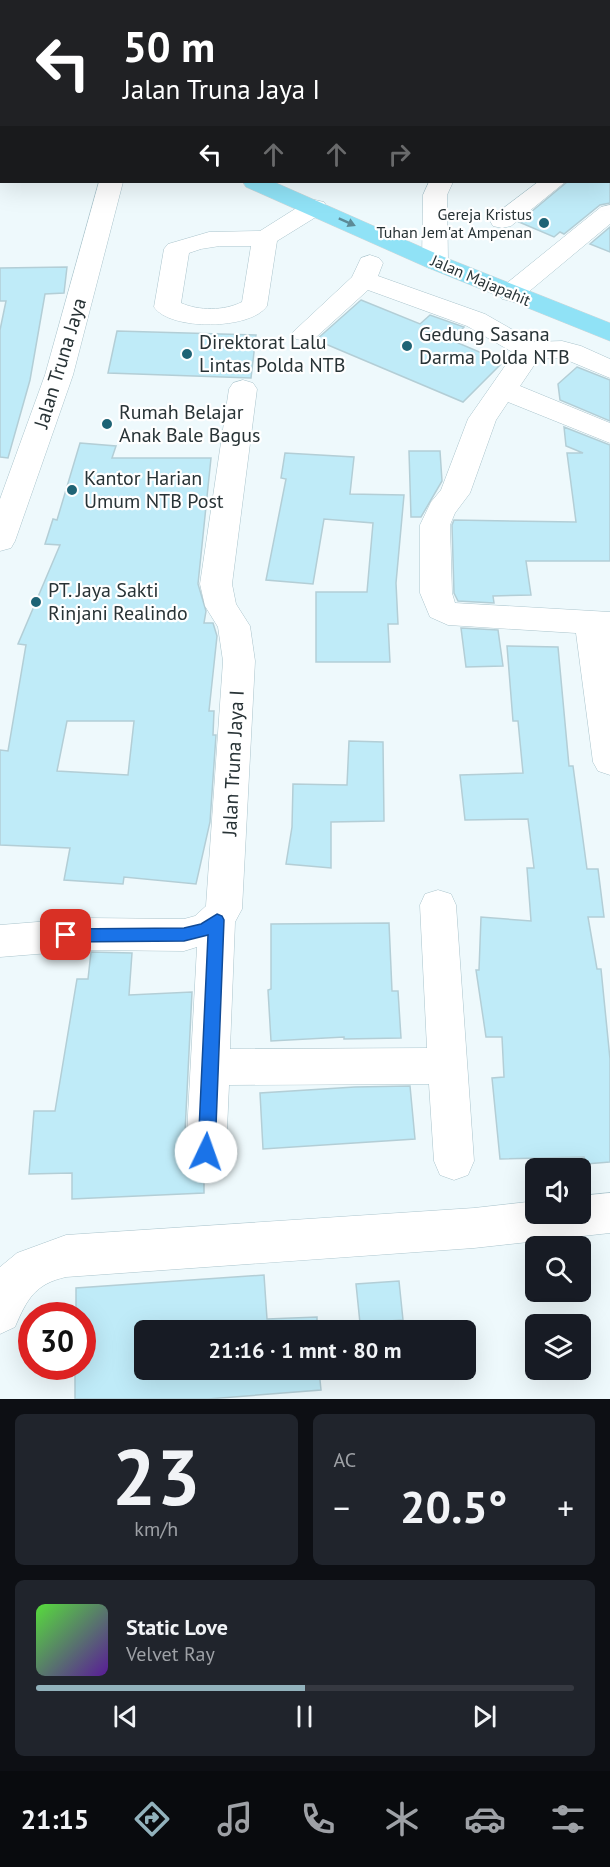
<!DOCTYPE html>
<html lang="id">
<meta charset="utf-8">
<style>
body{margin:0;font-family:"PT Sans",sans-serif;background:#20242c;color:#f1f3f6;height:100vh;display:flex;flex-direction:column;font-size:22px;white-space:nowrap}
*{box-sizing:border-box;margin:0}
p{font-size:20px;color:#9ea1a6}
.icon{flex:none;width:33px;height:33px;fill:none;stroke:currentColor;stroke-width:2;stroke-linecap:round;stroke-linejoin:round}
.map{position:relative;height:1399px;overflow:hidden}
.sheet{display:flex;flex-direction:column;gap:15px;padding:15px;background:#0d0f14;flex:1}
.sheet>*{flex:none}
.guide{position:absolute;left:0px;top:0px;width:610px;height:183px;box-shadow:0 6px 24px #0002;background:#202124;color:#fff;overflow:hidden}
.fabs{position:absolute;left:525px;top:1158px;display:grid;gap:12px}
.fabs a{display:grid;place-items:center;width:66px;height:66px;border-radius:9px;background:#171b24;box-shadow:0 6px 24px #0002;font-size:30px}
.speed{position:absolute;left:18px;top:1302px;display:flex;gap:12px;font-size:30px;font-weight:700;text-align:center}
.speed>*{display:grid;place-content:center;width:78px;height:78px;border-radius:50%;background:#171b24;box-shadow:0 6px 24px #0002;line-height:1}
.speed .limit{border:9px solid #d22;background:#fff;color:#111}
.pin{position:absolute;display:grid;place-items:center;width:51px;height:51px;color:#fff;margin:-26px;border-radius:12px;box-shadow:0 3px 9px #0006}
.me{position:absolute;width:66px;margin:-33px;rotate:3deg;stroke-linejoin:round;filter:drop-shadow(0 0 4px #0008)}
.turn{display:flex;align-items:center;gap:21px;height:126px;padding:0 24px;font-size:27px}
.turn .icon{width:78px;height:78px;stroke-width:2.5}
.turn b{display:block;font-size:42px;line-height:51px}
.lanes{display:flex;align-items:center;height:57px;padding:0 24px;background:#0003;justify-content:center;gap:30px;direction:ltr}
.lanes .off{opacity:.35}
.big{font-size:45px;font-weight:700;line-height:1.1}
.sheet .widget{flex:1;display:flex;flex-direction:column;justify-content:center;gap:9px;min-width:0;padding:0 21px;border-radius:9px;background:#20242c}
.sheet .dial{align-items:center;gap:0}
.dial b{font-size:78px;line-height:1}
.song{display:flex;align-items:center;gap:18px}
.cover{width:72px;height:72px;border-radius:9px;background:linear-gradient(135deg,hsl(110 70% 55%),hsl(270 70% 35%))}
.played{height:6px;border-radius:3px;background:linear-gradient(90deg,#92b2bc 50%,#363941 50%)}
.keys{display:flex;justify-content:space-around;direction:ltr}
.heat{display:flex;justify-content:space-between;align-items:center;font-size:33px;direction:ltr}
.sheet .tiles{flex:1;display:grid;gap:15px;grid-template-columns:1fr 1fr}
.widget:last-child{grid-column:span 2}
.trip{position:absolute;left:134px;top:1320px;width:342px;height:60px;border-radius:9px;background:#171b24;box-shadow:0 6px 24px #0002;font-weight:700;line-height:60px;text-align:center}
.tab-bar{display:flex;height:96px;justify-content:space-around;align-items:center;background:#090b0e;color:#9ea1a6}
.tab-bar .icon{width:42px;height:42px}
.tab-bar .on{color:#92b2bc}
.tab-bar b{font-size:27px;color:#f1f3f6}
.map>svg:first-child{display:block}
</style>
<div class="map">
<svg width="610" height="1399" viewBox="0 0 610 1399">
<rect width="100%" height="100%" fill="#eef9fc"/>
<path fill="#bfebf8" stroke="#b3ced6" stroke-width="1.5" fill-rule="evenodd" d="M567,182H610V203L600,205L564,234L560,232L554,237L519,222Z
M610,227V252L590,244Z
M67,267L64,293L45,294L30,380L8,458L0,457V330L6,301H0V268Z
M361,300L420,324L430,315L464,327L451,340L503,362L463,402L316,340Z
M117,331L256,335L251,378L108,373Z
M577,367L610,380V421L560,400L558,384Z
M564,427L610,445V561H526L531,595L493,596L494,603L458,601L454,593L452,525L454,520L576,522L567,453H583L566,446Z
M80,443L116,446L112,458H211L198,584L206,611L204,623H213L217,636L209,711H214L213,735H216L210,822L196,884L124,877L123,884L64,880L70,848L0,845V750L8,751L26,645L18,644L60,545L45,544L53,519L57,520ZM67,721H134L128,775L57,771Z
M409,451H440L442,481L421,517H411Z
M285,453L354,457L350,494L404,495L396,583L398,624H388L390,662H316V592H367L373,523L324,519L313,584L266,580L286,479L281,478Z
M461,628L498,630L503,666L466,667Z
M507,646L558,647L569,766H573L587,869H598L604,917H588L597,969H601L610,1059V1162L586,1164L584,1157L500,1159L492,1078L504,1077L502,1037H486L476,970H479L481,917L531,921L527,868H534L528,819L465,820L460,775L523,773L518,721H513Z
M349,741L383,742L384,821L331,822V868L286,864L292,827L293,784L347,785Z
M389,923L392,991H398L401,1038L344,1039V1037L271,1041L268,990L271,989V924Z
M91,952L132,953L129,995L192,992L184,1152L190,1166L204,1173V1193L72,1199V1173L29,1174L34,1111H55L77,979H88Z
M410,1086L415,1139L263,1149L260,1093L355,1087Z
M264,1275L267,1319L317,1317V1330H144V1370H319L321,1390L208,1399H75V1366H82V1316H76V1288Z
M399,1281L403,1320L360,1323L356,1284Z"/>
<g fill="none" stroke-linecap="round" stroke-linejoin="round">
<g stroke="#aac4cc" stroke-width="1">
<path id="minor" d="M360,0H382L360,2Z
M512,0H534V2H512Z
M609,158H610V172H609Z
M99,182H123L73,375L15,541L11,548L0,551V499L45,375Z
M429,182H453L447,195L448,262L444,267L435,270L426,267L422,262L423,195Z
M538,182H565L511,226L502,228L493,226L490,221L493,216Z
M315,200L324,202L327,207L324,212L277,241L267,306C251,330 170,331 154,307L164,249L168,244L209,232L260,231L306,202ZM220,246H251L242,302C224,311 199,311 181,303L189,253L201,249Z
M610,205V224L520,299L511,301L502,299L498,293L502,287L601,207Z
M370,255L379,258L383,263L378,276L485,314L534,342L562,341L581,346L610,359V378L562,358H539L520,386L610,423V443L508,402L496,420L470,493L455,513L450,525L452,593L455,603L610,612V775L598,771L593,762L576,633L448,625L430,617L420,593V525L431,502L441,490L468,419L514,353L467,326L368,290L314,339L305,341L296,339L292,333L352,277L361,258Z
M243,380L253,383L257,389L232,584L236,604L250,626L255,661L242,909L235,922L230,1049L427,1048L420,905L425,894L438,890L451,894L456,905L474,1161L468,1175L454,1180L440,1175L434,1161L429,1084L229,1085L226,1152L220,1165L206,1171L192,1165L186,1152L197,947L184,951L87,950L0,957V925L87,918L184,919L195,916L206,906L223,661L218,627L205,606L200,584L229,389L233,383Z
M610,1193V1233L474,1248L66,1277C35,1284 27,1299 15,1327L0,1334V1267L17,1253L66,1235L474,1208L536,1201V1214H580V1196Z"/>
</g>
<g stroke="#d4d6d7" stroke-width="1">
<path id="major" d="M0,67L2,68V82L0,81Z
M243,182H274L444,257L610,323V341L426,267L246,187Z"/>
</g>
<use href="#minor" fill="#fff" fill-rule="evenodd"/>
<use href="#major" fill="#90e2f6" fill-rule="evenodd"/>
</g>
<defs><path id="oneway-solid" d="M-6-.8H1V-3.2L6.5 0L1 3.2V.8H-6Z" transform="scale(1.5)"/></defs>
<use fill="#5c8a96" href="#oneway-solid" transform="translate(347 222) rotate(24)"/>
<path fill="#1a73e8" stroke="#114b97" stroke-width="1.5" d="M217,914L222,916L224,920L215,1152L212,1158L206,1160L200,1158L198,1152L208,935L184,941L66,942L61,940L58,935L61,931L66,929L184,928L201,924Z"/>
<g fill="#1e6375" stroke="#fff" stroke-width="2">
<circle cx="544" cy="223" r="6"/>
<circle cx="407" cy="346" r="6"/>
<circle cx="187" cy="354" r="6"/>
<circle cx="107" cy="424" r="6"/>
<circle cx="72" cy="490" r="6"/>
<circle cx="36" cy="602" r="6"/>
</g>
<g text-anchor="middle" stroke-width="4.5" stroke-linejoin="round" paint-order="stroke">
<g font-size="16" fill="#283336" stroke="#fff" text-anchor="end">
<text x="532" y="220">Gereja Kristus<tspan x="532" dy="18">Tuhan Jem'at Ampenan</tspan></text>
</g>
<g font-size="16" fill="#283336" stroke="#fff">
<text transform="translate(481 280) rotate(23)" y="6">Jalan Majapahit</text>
</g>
<g font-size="20" fill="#283336" stroke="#fff" text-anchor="start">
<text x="419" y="341">Gedung Sasana<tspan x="419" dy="23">Darma Polda NTB</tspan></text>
<text x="199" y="349">Direktorat Lalu<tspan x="199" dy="23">Lintas Polda NTB</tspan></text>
<text x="119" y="419">Rumah Belajar<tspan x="119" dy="23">Anak Bale Bagus</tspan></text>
<text x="84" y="485">Kantor Harian<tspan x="84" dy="23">Umum NTB Post</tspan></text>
<text x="48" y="597">PT. Jaya Sakti<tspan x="48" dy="23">Rinjani Realindo</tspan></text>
</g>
<g font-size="20" fill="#283336" stroke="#fff">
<text transform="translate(60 363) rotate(-73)" y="7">Jalan Truna Jaya</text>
<text transform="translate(233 763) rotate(-87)" y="7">Jalan Truna Jaya I</text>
</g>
</g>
</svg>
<div class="fabs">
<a><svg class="icon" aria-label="sound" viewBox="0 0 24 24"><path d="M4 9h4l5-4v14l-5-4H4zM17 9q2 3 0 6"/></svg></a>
<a><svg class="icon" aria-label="search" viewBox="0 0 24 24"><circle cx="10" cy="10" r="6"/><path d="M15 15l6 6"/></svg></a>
<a><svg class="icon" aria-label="layers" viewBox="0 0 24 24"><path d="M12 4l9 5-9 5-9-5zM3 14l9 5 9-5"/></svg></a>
</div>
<div class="speed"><div class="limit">30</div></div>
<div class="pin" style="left:66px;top:935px;background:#d93025"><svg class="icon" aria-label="arrive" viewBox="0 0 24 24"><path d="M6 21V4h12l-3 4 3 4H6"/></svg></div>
<svg class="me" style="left:206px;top:1152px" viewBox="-20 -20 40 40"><circle r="19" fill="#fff"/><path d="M0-13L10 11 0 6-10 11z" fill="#1a73e8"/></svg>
<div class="trip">21:16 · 1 mnt · 80 m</div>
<div class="guide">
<div class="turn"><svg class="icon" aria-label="left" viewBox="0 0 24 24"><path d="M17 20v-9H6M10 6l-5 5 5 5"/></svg><div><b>50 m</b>Jalan Truna Jaya I</div></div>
<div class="lanes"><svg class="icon" aria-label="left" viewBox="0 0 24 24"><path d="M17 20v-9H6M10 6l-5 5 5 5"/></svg><svg class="icon off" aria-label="ahead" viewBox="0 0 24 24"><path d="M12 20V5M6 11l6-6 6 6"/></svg><svg class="icon off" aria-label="ahead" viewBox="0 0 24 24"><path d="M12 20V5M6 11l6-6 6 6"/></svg><svg class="icon off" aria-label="right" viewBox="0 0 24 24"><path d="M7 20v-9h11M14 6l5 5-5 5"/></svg></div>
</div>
</div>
<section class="sheet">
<div class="tiles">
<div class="widget dial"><b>23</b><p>km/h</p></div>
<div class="widget"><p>AC</p>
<div class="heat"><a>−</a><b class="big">20.5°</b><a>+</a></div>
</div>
<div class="widget">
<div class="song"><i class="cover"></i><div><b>Static Love</b><p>Velvet Ray</p></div></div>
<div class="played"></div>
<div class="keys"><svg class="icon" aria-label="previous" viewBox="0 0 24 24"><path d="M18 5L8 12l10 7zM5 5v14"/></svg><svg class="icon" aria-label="pause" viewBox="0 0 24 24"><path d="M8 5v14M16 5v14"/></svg><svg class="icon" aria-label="next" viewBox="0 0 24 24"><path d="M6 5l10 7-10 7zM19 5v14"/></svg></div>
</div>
</div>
</section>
<nav class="tab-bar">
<b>21:15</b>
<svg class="icon on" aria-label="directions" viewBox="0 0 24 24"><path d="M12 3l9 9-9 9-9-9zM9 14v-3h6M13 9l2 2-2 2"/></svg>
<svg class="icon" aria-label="music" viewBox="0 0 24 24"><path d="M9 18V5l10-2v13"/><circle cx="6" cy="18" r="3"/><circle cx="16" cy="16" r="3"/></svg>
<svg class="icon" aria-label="phone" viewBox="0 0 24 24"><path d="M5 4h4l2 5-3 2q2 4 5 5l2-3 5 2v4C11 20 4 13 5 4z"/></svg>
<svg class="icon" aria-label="climate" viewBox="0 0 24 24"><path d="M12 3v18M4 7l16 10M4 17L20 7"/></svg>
<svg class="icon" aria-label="car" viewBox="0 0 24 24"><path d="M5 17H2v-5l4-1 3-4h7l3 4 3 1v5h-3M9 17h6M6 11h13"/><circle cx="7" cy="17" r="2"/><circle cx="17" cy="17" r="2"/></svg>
<svg class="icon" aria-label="filters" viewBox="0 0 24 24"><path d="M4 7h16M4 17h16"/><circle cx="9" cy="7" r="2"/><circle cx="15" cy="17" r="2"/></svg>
</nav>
